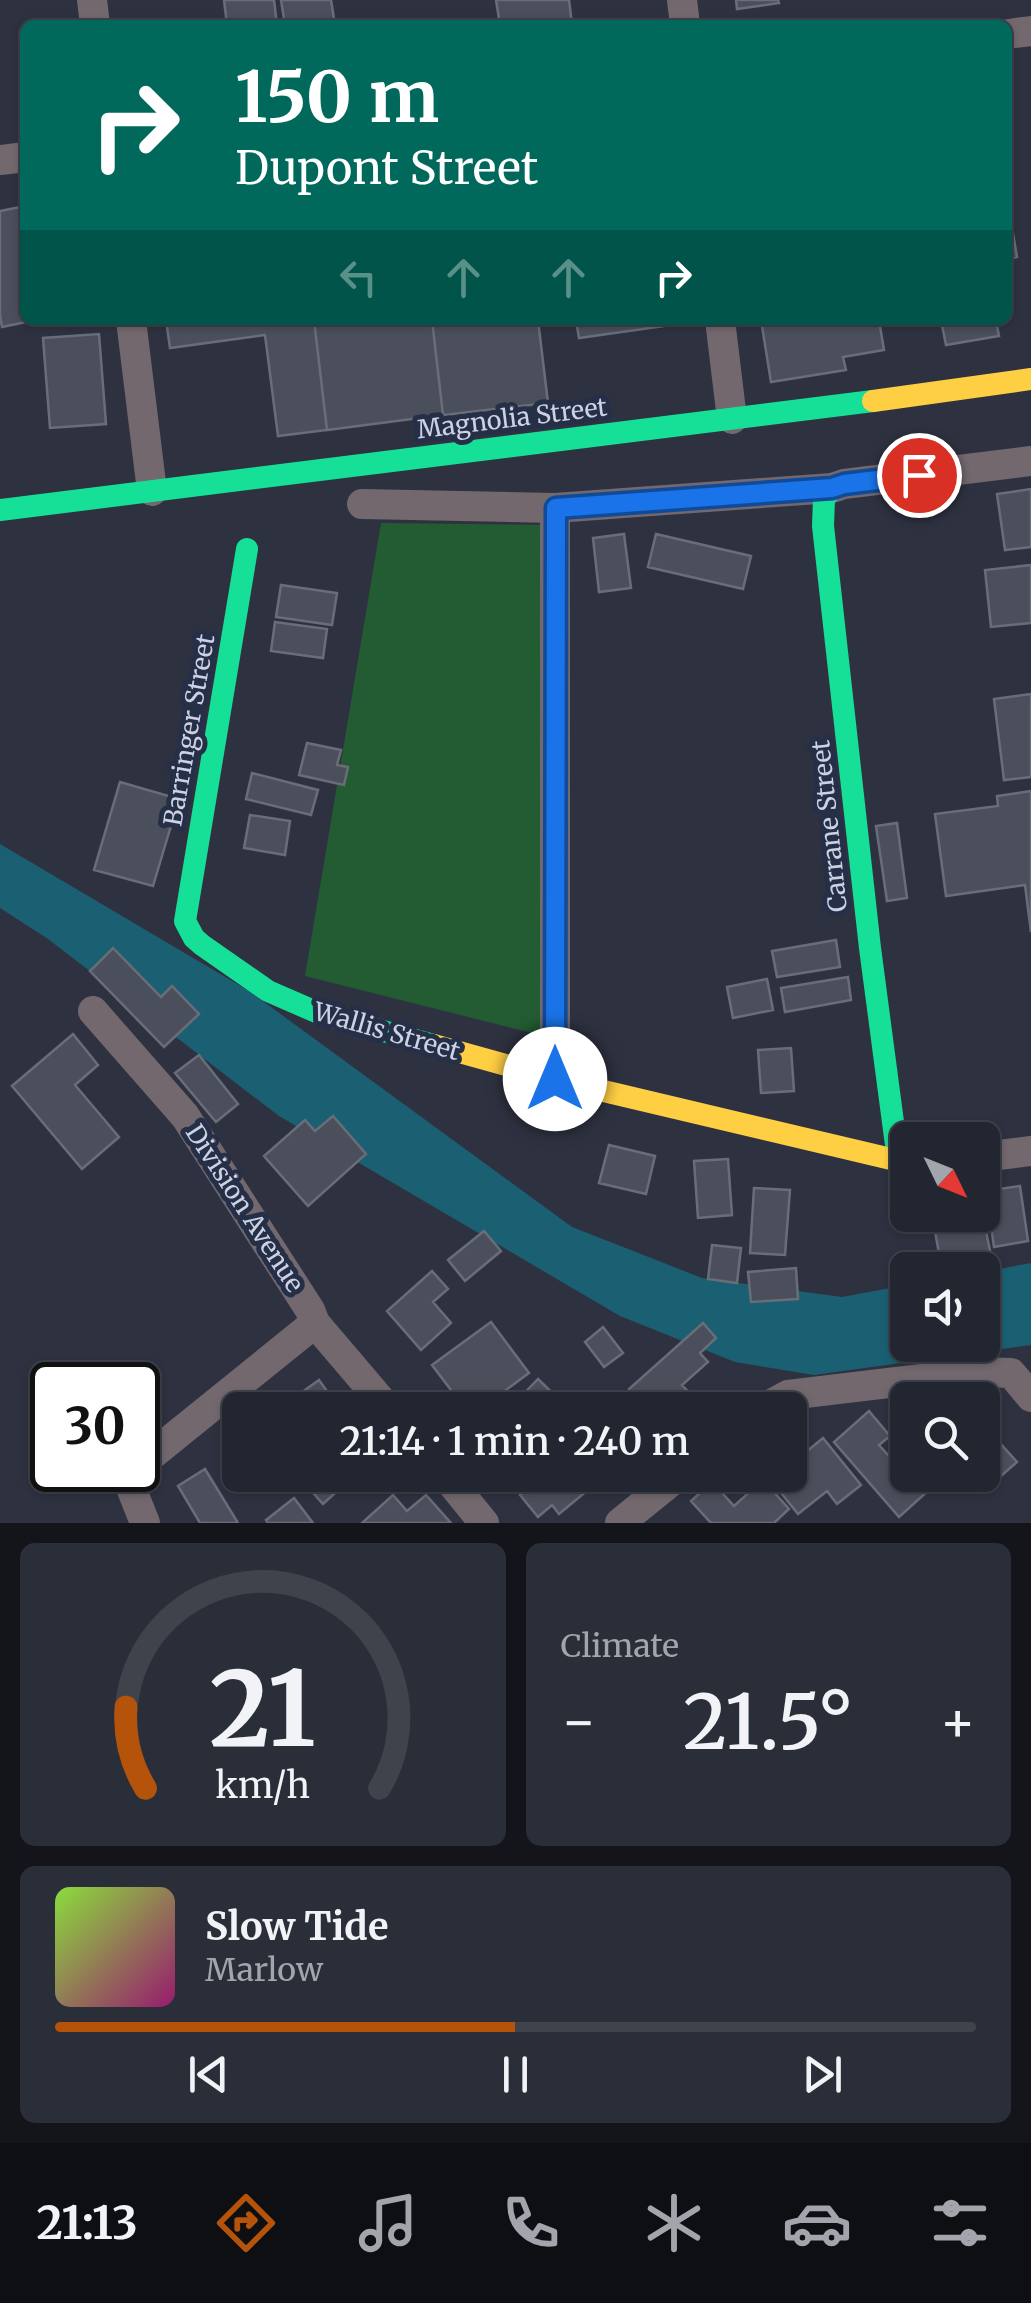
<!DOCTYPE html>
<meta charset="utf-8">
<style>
body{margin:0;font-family:Merriweather,serif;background:#2a2e38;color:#f1f3f6;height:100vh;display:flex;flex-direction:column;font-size:38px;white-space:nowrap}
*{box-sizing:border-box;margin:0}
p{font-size:32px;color:#a2a5ab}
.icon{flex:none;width:55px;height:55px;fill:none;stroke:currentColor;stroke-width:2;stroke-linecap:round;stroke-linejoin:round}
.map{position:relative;height:1523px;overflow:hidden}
.panel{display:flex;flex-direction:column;gap:20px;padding:20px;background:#13151a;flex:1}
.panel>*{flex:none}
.top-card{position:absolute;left:20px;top:20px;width:992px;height:305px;border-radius:15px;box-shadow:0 2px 8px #0004,0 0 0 2px #3f434c;background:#00695c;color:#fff;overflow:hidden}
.needle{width:65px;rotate:133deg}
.tools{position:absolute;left:890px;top:1122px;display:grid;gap:20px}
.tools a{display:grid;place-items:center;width:110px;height:110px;border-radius:15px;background:#222630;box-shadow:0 2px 8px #0004,0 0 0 2px #3f434c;font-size:50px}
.speed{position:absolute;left:30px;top:1362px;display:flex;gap:20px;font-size:50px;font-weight:700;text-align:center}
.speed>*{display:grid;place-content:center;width:130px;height:130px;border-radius:50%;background:#222630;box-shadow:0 2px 8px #0004,0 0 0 2px #3f434c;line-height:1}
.speed .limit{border:5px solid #111;border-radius:15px;background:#fff;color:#111}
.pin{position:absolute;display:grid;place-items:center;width:85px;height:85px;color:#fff;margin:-42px;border:5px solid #fff;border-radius:50%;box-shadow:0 2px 10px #0007}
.me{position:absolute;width:110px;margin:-55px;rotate:0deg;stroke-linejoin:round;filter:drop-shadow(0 0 8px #0008)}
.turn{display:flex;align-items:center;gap:35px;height:210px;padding:0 50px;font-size:45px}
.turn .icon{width:130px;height:130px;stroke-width:2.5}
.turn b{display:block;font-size:70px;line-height:85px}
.lanes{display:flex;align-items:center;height:95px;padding:0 50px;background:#0003;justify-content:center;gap:50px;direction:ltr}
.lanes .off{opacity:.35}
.big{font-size:75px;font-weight:600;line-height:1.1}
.panel .tile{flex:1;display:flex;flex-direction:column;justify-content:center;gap:15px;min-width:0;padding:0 35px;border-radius:15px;background:#2a2e38}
.panel .dial{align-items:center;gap:0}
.dial svg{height:260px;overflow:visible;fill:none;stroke:#3f434c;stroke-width:7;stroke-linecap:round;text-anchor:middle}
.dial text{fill:#f1f3f6;stroke:none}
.song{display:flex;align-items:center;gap:30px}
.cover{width:120px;height:120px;border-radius:15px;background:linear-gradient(135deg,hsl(90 70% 55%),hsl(320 70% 35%))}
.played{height:10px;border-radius:5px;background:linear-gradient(90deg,#b45309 50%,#3f434c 50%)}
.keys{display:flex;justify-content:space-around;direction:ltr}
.heat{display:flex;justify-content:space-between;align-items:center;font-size:55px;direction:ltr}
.panel .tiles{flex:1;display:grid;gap:20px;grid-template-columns:1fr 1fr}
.tile:last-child{grid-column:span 2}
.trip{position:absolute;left:222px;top:1392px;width:585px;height:100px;border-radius:15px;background:#222630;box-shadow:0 2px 8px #0004,0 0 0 2px #3f434c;font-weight:600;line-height:100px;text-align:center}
.menu{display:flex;height:160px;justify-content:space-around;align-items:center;background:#0e0f13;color:#a2a5ab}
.menu .icon{width:70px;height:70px}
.menu .current{color:#b45309}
.menu b{font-size:45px;color:#f1f3f6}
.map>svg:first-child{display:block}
</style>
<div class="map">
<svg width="1031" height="1523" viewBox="0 0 1031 1523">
<rect width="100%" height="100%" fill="#2e3240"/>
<path fill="#235c32" d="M381,523L546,525L540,1035L305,976Z"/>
<path fill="#1a6072" d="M0,844L249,991L572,1227L702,1278L842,1297L907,1285L908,1345H982L983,1272L1031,1263V1345L814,1375L735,1362L620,1316L279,1116L48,939L0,908Z"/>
<path fill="#4b4f5b" stroke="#696d79" stroke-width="2.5" d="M224,0H274L277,25H227Z
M281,0H331L335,25H285Z
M496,0H569L572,24L500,25Z
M736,0H778L779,3L737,9Z
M1008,203L1017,257L1008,259Z
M25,206V320H36L2,327L0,315V211Z
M166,320H314L327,430L278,436L265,335L170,348Z
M314,320H432L443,415L327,430Z
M432,320H538L548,403L443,415Z
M576,320H693V322L579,338Z
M761,320H879L884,350L843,357L846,370L771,382Z
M941,320H996L999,336L946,345Z
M99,334L106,424L50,428L43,338Z
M1031,489V547L1005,550L997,494Z
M624,534L631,588L599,592L593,538Z
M656,534L751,556L743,589L648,567Z
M1031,565V623L991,627L985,570Z
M281,585L337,593L332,625L276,617Z
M275,622L327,629L323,658L271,651Z
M1031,694V777L1004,780L994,699Z
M307,743L341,750L337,765L348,767L344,785L299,775Z
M252,773L318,790L311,815L246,799Z
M120,782L179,799L153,886L94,870Z
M1031,791V932L1025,885L946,896L935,814L998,806L997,796Z
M250,815L290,821L285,855L244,848Z
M897,823L907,898L887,901L876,826Z
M836,940L840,967L777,977L772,951Z
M113,948L161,997L172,986L199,1014L164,1047L90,971Z
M848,977L851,1000L785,1012L781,988Z
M767,979L773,1010L733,1018L727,987Z
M73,1034L98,1065L75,1085L119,1137L82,1169L12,1086Z
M791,1048L794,1091L761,1093L758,1050Z
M199,1055L238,1104L216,1122L175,1073Z
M333,1116L366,1154L308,1206L264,1156L305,1120L315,1131Z
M609,1145L655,1156L646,1194L599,1183Z
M728,1159L732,1215L698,1218L694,1161Z
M1020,1186L1028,1241L994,1247L986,1191Z
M754,1188L790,1190L785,1255L750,1253Z
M982,1212L992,1260L942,1270L932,1215H982Z
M484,1231L501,1251L465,1281L448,1260Z
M712,1245L741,1248L737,1283L708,1279Z
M796,1268L798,1299L751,1302L748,1272Z
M432,1271L448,1289L433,1302L451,1323L421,1350L387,1311Z
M491,1322L529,1373L479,1410H466L432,1365Z
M703,1323L716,1338L700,1353L708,1362L682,1385L696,1400L684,1410H666L657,1401L647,1409L629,1389Z
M603,1327L623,1353L604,1367L585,1342Z
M538,1379L570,1410H508Z
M319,1380L337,1405L330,1410H277Z
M869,1411L890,1436L879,1445L906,1475H914L928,1491L899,1517L834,1442Z
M823,1438L861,1485L837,1504L827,1491L798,1514L773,1483L783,1475H790V1445L796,1440L806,1452Z
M999,1442L1017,1462L993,1483L982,1472V1456Z
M205,1469L238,1523H200L178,1486Z
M297,1475H355L323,1504Z
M544,1475H586L594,1485L559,1514L552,1505L538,1517L520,1495Z
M763,1480L789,1509L774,1523H711L691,1501L712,1482L734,1506Z
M393,1495L407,1511L426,1495L451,1523H362Z
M294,1498L313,1523H268L266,1520Z"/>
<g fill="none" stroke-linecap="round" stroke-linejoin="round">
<path stroke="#72686e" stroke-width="30" d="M92,0L95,25
M682,0L685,25
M1008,34L1031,31
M0,160L25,157
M131,320L152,491
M720,320L732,419
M362,504L555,508L832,488L844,484L1031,461
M93,1011L185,1116L310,1310L315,1323L389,1410
M555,1079V508
M982,1157L1031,1151
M760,1410L788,1395L980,1372L1011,1373L1031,1397
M138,1466L315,1323
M124,1470L145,1523
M445,1475L484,1523
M620,1523L679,1475"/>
<path stroke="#16e098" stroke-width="22" d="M832,488L824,499L823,526L870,948L898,1160
M0,510L873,401
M247,549L185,921L194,938L202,945L268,991L321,1014L434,1045"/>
<path stroke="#ffcf43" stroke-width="22" d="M873,401L1031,379
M434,1045L574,1084L908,1163"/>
</g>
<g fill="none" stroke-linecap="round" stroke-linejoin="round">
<g stroke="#114b97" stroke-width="25">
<path id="route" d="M555,1079L556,508L832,488L844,484L919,475"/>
</g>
<use href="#route" stroke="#1a73e8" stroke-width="18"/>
</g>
<g text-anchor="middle" stroke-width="10" stroke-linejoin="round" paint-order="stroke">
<g font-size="25" fill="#ccd2e2" stroke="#262f48">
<text transform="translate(512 418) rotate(-7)" y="9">Magnolia Street</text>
<text transform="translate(189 730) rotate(-80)" y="9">Barringer Street</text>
<text transform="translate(829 826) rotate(-96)" y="9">Carrane Street</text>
<text transform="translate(387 1031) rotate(16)" y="9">Wallis Street</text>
<text transform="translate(245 1208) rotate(57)" y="9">Division Avenue</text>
</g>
</g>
</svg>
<div class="tools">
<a><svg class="needle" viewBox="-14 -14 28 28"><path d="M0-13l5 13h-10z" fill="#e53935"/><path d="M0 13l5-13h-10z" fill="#a2a5ab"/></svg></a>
<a><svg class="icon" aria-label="sound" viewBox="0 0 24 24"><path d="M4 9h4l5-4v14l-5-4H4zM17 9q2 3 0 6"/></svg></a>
<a><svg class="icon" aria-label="search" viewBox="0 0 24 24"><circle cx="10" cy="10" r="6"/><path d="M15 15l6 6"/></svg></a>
</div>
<div class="speed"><div class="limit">30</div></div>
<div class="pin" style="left:919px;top:475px;background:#d93025"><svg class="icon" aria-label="arrive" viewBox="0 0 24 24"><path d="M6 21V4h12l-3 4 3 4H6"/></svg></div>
<svg class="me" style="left:555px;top:1079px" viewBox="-20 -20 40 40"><circle r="19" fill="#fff"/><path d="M0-13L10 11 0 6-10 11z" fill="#1a73e8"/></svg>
<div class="trip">21:14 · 1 min · 240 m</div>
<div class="top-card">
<div class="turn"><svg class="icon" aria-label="right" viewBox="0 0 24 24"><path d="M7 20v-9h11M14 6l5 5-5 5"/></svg><div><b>150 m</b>Dupont Street</div></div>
<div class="lanes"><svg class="icon off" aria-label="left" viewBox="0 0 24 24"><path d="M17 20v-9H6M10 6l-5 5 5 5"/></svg><svg class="icon off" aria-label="ahead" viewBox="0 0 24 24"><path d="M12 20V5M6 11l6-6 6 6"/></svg><svg class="icon off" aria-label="ahead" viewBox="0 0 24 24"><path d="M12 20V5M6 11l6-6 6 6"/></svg><svg class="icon" aria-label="right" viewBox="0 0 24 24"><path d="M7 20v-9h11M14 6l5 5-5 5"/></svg></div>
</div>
</div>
<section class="panel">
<div class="tiles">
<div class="tile dial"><svg viewBox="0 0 100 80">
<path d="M14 69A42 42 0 1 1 86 69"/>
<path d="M14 69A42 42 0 0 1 8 44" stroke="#b45309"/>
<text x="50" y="56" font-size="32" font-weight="700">21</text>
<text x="50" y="72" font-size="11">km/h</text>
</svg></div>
<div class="tile"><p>Climate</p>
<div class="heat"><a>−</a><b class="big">21.5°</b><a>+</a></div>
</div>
<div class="tile">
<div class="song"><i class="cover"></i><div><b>Slow Tide</b><p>Marlow</p></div></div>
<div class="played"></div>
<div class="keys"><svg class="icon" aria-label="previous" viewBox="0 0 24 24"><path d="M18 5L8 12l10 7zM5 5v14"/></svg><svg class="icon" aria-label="pause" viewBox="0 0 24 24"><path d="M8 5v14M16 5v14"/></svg><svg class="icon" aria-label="next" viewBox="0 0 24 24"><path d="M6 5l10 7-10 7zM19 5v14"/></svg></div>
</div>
</div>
</section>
<nav class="menu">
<b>21:13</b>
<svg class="icon current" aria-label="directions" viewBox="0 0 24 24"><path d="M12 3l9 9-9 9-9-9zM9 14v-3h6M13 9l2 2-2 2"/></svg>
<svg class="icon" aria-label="music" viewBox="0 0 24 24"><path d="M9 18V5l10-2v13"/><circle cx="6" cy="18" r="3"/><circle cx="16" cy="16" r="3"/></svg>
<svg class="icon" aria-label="phone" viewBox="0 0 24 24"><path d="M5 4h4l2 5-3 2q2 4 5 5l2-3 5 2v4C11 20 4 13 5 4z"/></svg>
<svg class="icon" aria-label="climate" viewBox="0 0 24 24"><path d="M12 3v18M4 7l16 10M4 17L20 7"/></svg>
<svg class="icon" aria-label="car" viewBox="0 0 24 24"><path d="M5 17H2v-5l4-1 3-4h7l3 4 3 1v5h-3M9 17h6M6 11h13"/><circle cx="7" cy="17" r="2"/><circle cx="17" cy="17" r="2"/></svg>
<svg class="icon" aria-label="filters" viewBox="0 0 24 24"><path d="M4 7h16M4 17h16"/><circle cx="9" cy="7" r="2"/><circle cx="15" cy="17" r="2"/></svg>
</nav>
